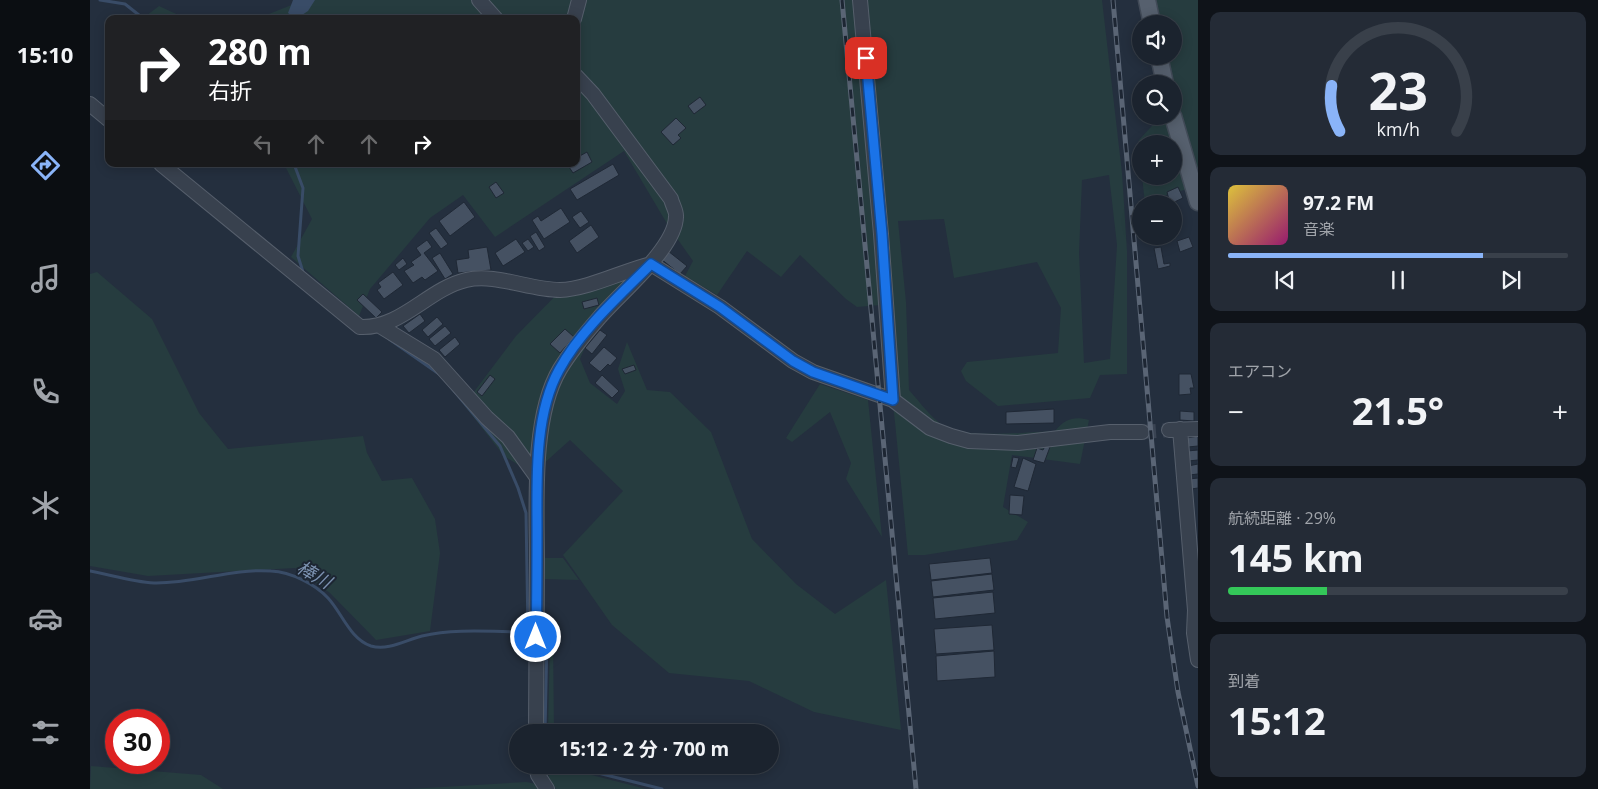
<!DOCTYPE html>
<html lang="ja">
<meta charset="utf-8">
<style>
body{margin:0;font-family:"Open Sans","Noto Sans JP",sans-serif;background:#242b36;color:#f1f3f6;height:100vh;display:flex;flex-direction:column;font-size:19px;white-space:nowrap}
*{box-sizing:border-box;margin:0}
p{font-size:16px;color:#a0a4aa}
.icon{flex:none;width:28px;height:28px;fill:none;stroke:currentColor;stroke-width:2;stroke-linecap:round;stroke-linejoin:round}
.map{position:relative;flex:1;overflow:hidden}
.panel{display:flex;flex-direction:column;gap:12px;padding:12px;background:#0f1319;width:400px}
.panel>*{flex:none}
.banner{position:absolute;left:15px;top:15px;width:475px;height:152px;border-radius:10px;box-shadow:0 2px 12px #0003,0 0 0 1px #39404a;background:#202124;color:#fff;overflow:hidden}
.buttons{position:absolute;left:1042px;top:15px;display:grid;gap:10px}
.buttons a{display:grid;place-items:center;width:50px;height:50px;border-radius:50%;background:#1b232e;box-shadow:0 2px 12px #0003,0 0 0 1px #39404a;font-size:25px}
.speed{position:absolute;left:15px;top:709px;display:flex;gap:10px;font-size:25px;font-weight:700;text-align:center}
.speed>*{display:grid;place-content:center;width:65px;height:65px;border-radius:50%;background:#1b232e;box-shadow:0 2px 12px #0003,0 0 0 1px #39404a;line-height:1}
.speed .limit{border:8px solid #d22;background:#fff;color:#111}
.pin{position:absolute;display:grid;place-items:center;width:42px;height:42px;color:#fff;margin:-21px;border-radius:10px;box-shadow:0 2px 8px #0006}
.me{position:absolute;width:55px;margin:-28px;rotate:0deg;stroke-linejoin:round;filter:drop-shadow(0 0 4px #0008)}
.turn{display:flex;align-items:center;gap:18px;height:105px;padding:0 20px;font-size:22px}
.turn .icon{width:65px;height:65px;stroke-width:2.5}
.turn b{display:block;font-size:35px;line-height:42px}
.lanes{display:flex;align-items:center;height:48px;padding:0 20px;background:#0003;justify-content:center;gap:25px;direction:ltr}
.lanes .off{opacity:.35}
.big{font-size:38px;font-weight:700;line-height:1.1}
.panel .tile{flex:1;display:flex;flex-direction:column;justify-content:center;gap:8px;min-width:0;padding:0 18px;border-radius:10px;background:#242b36}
.panel .dial{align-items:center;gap:0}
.dial svg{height:130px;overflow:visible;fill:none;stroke:#39404a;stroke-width:7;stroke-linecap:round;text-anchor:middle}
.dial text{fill:#f1f3f6;stroke:none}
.song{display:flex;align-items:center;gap:15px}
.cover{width:60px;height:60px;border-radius:8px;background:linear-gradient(135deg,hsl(50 70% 55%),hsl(320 70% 35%))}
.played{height:5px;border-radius:2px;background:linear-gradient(90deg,#8ab4f8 75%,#39404a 75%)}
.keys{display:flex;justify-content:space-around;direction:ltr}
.heat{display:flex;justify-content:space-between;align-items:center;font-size:28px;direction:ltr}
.charge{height:8px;border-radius:4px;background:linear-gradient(90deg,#34c759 29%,#39404a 0)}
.trip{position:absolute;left:419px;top:724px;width:270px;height:50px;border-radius:25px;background:#1b232e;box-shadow:0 2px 12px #0003,0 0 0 1px #39404a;font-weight:700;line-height:50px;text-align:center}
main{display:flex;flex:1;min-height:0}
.tabs{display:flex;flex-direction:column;width:90px;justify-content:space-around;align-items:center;background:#0b0e12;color:#a0a4aa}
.tabs .icon{width:35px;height:35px}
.tabs .selected{color:#8ab4f8}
.tabs b{font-size:22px;color:#f1f3f6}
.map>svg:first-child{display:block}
</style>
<main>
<nav class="tabs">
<b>15:10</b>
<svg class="icon selected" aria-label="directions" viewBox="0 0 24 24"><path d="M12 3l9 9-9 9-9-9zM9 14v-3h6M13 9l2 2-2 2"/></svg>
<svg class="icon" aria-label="music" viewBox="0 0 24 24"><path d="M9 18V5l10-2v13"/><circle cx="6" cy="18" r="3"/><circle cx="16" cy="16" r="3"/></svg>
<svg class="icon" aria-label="phone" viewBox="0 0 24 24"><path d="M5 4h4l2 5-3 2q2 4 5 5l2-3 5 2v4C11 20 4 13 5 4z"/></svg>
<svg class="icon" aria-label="climate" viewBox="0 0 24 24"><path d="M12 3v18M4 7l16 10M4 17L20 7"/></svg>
<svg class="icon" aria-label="car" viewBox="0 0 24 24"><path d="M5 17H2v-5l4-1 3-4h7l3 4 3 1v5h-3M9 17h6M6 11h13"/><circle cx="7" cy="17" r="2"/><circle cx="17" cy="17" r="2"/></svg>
<svg class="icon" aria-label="filters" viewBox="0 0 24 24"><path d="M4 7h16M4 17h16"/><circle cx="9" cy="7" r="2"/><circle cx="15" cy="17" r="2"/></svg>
</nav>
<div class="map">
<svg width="1108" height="789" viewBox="0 0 1108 789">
<rect width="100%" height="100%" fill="#242f3e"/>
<path fill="#263c3f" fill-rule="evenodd" d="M214,0H1012L1032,173L1037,251V374L1010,375L1000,398L908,406L876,381L871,371L877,362L968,353L971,308L947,262L864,278L854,219L808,221L816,302L819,390C829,401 842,419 854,426C873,439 940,432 965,431C975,419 984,416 999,420L990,464L922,455L913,507L938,522L927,540L835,555H818L805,422L791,305L767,307L756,299L710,255L691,277L657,251L627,295L595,276L603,261L579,227L534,151L405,237L373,195L340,218L280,289L269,316L201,257L222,219L194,164H486V19H173L174,16ZM1019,175L1027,245L1020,359L994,363L989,253L992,180Z
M1062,0H1108V186L1073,196L1070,204H1055L1052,176H1084V144H1051V164L1049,140L1071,116H1084V84H1076L1075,56H1084V24H1067Z
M69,6L97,19H52Z
M557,260L513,305L490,359L500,383L527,404L535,391L528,369L537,342L557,390L580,392L621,432L662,539L706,584L745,614L796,580L811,730L724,712L659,681L579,673L522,625L473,555L533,491L480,440L451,466L435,469L414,456L374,405L426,336L476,285Z
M7,272L62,319L109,413L138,449L273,436L277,453L292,481L322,478L345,519L350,553L340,631L286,640L240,593L205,568L58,576L0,566V274Z
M730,384L778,400L792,537L756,479L761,463L740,412L702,442L696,438Z
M454,558H473L489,580L455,579Z
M460,637H463L464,732H458Z
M458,765H463L556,789H466L459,779Z
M1,766L111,775L133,789H0Z
M436,782L451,785L453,789H319Z"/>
<path fill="#394c67" d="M203,0H225L218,11L206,19L198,13Z"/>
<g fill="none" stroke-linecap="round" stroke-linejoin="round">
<path stroke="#394c67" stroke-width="3" d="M10,0L35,4L54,19
M204,164L213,188L208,256L213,272
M299,339L349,374
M360,386L410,446L428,488L436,513L438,632
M0,571C21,575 43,582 64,583C103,584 142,568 181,571C201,572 225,584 238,598C252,613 260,639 281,646C298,651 316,640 332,636C366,628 404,632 439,632
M451,632L456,631L457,636L455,732
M476,765L572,789"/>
</g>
<path fill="#455162" stroke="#1f2835" d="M610,97L616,105L604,114L598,106Z
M586,118L596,128L588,135L591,138L583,145L571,132Z
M497,152L502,162L483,173L477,164H486V158Z
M523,164L529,175L487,200L480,189Z
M406,182L414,193L406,198L399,187Z
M1088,187L1093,198L1080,204L1077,192Z
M374,202L385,217L360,236L349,221Z
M471,208L480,222L454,239L442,220L448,216L451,221Z
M491,211L499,222L490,228L482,217Z
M501,225L509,237L487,253L479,241Z
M346,228L358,244L351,249L339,233Z
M446,232L455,247L449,251L440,236Z
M1099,237L1103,247L1090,252L1087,241Z
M426,239L435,252L413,266L405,253Z
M438,239L444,247L438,251L432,243Z
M337,240L342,247L334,253L348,271L335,280L332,277L323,283L314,271L324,265L321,262L331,255L326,248Z
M397,247L401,270L368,273L366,260L379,258L378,250Z
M1071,247L1074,264L1080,263V266L1068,269L1064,248Z
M578,251L597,266L590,274L571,259Z
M350,253L363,274L355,279L342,258Z
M313,258L317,264L309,270L305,265Z
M303,272L313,285L294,299L287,290L291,287L288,283Z
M273,294L292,312L286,318L267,300Z
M507,298L509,305L494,309L492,302Z
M330,314L335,321L319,333L313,326Z
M347,317L353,324L338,337L332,330Z
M355,326L361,333L345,346L339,339Z
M475,329L484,337L470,353L460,344Z
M510,330L517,335L502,354L495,348Z
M365,337L370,344L355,357L349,350Z
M514,347L527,358L520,366L518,364L510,372L499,363Z
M544,365L546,370L535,374L532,369Z
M1089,374H1101L1104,388H1100L1101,394L1089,395Z
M400,375L405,379L392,396L387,392Z
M512,375L529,391L522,398L505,383Z
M964,409V423L916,424V412Z
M1090,411L1104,412V421L1090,420Z
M1108,436V446L1098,447L1097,438Z
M955,446L960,447L954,463L943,460L947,448L953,450Z
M1108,450V460L1098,461L1097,451Z
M923,457L929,458L926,468L921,467Z
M933,458L946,464L938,491L924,487Z
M1108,464V474L1099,475L1098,466Z
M1108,478V488L1101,489L1099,479Z
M920,495L934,496L932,515L919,514Z
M900,558L902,573L841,580L839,564Z
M902,574L904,590L843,597L841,581Z
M903,592L905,613L845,619L843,598Z
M902,625L904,650L846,654L844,629Z
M904,651L905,677L847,681L846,656Z"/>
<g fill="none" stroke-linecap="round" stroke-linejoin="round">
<path stroke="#3a4453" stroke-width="14" stroke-dasharray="14 7" stroke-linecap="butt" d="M1052,432L1079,430"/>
<g stroke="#565f6c" stroke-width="16">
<path id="minor" d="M389,0L406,19
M770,0L791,234L803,400
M484,19L489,0
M0,104L19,120
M71,164L270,327C311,329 338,289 376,280C405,273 440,290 470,290C498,289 533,271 561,264L630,307L703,361L723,372L803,400L840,428L861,436L879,441L928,443L1020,432H1052
M290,326L344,359L397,418L418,437L446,476
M1090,429L1105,610L1104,633L1108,660
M1079,430L1108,429
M446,732C446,676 447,619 447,562C447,507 441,417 470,369C481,351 495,334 509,318C529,294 585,249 586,217C587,212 582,204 581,199L503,94L486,76
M446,765L448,775L457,789"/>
</g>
<g stroke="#414a57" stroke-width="19">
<path id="major" d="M1057,0L1062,24
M1069,56L1075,84
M1083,116L1108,202"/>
</g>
<use href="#minor" stroke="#38414e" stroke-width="14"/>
<use href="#major" stroke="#56606e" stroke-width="16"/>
<g stroke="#5a6575" stroke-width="5">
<path id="rail" d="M752,0L826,789
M1023,0L1077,617L1088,692L1108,786"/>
</g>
<use href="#rail" stroke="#1d2633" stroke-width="3" stroke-dasharray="9" stroke-linecap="butt"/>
</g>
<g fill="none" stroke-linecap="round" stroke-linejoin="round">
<g stroke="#114b97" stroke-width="12">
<path id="route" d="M446,637C447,601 447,566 447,530C447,480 444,415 469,370C490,331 530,295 561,264L630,307L703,361L723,372L803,400L792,234L776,58"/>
</g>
<use href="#route" stroke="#1a73e8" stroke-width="9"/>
</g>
<g text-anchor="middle" stroke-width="4" stroke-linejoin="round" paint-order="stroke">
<g font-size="18" font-style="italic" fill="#7c92b1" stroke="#1d2633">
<text transform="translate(224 575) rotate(30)" y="6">棒川</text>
</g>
</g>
</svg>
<div class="buttons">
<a><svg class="icon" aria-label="sound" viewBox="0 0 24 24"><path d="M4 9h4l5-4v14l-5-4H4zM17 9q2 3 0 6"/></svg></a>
<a><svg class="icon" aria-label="search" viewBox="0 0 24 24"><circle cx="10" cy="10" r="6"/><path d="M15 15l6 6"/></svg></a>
<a>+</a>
<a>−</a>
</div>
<div class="speed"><div class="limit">30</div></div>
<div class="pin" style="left:776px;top:58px;background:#d93025"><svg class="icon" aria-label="arrive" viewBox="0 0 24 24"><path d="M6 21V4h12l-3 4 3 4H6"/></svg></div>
<svg class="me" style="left:446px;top:637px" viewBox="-20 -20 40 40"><circle r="17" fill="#1a73e8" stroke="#fff" stroke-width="3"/><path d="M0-11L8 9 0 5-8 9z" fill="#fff"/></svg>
<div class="trip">15:12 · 2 分 · 700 m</div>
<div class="banner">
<div class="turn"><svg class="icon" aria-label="right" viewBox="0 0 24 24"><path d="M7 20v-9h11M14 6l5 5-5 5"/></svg><div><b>280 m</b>右折</div></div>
<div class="lanes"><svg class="icon off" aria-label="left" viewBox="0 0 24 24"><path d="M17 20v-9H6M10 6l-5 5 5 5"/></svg><svg class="icon off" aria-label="ahead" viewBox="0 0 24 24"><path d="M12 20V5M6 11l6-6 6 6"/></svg><svg class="icon off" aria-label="ahead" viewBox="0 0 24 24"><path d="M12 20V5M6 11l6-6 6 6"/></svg><svg class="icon" aria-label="right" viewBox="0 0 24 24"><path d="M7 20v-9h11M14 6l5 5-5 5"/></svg></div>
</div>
</div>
<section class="panel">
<div class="tile dial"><svg viewBox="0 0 100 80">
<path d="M14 69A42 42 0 1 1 86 69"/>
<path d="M14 69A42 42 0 0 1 9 41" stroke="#8ab4f8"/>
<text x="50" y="56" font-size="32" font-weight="700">23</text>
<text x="50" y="72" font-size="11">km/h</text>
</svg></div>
<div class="tile">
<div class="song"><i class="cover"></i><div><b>97.2 FM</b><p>音楽</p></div></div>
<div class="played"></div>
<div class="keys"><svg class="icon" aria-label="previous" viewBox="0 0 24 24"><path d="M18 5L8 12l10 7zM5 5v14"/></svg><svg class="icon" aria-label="pause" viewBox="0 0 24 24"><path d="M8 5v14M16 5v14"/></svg><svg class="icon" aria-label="next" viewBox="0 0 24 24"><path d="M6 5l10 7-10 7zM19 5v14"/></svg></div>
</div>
<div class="tile"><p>エアコン</p>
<div class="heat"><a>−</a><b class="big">21.5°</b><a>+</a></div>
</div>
<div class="tile"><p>航続距離 · 29%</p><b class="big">145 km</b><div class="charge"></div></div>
<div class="tile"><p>到着</p><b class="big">15:12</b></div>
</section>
</main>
